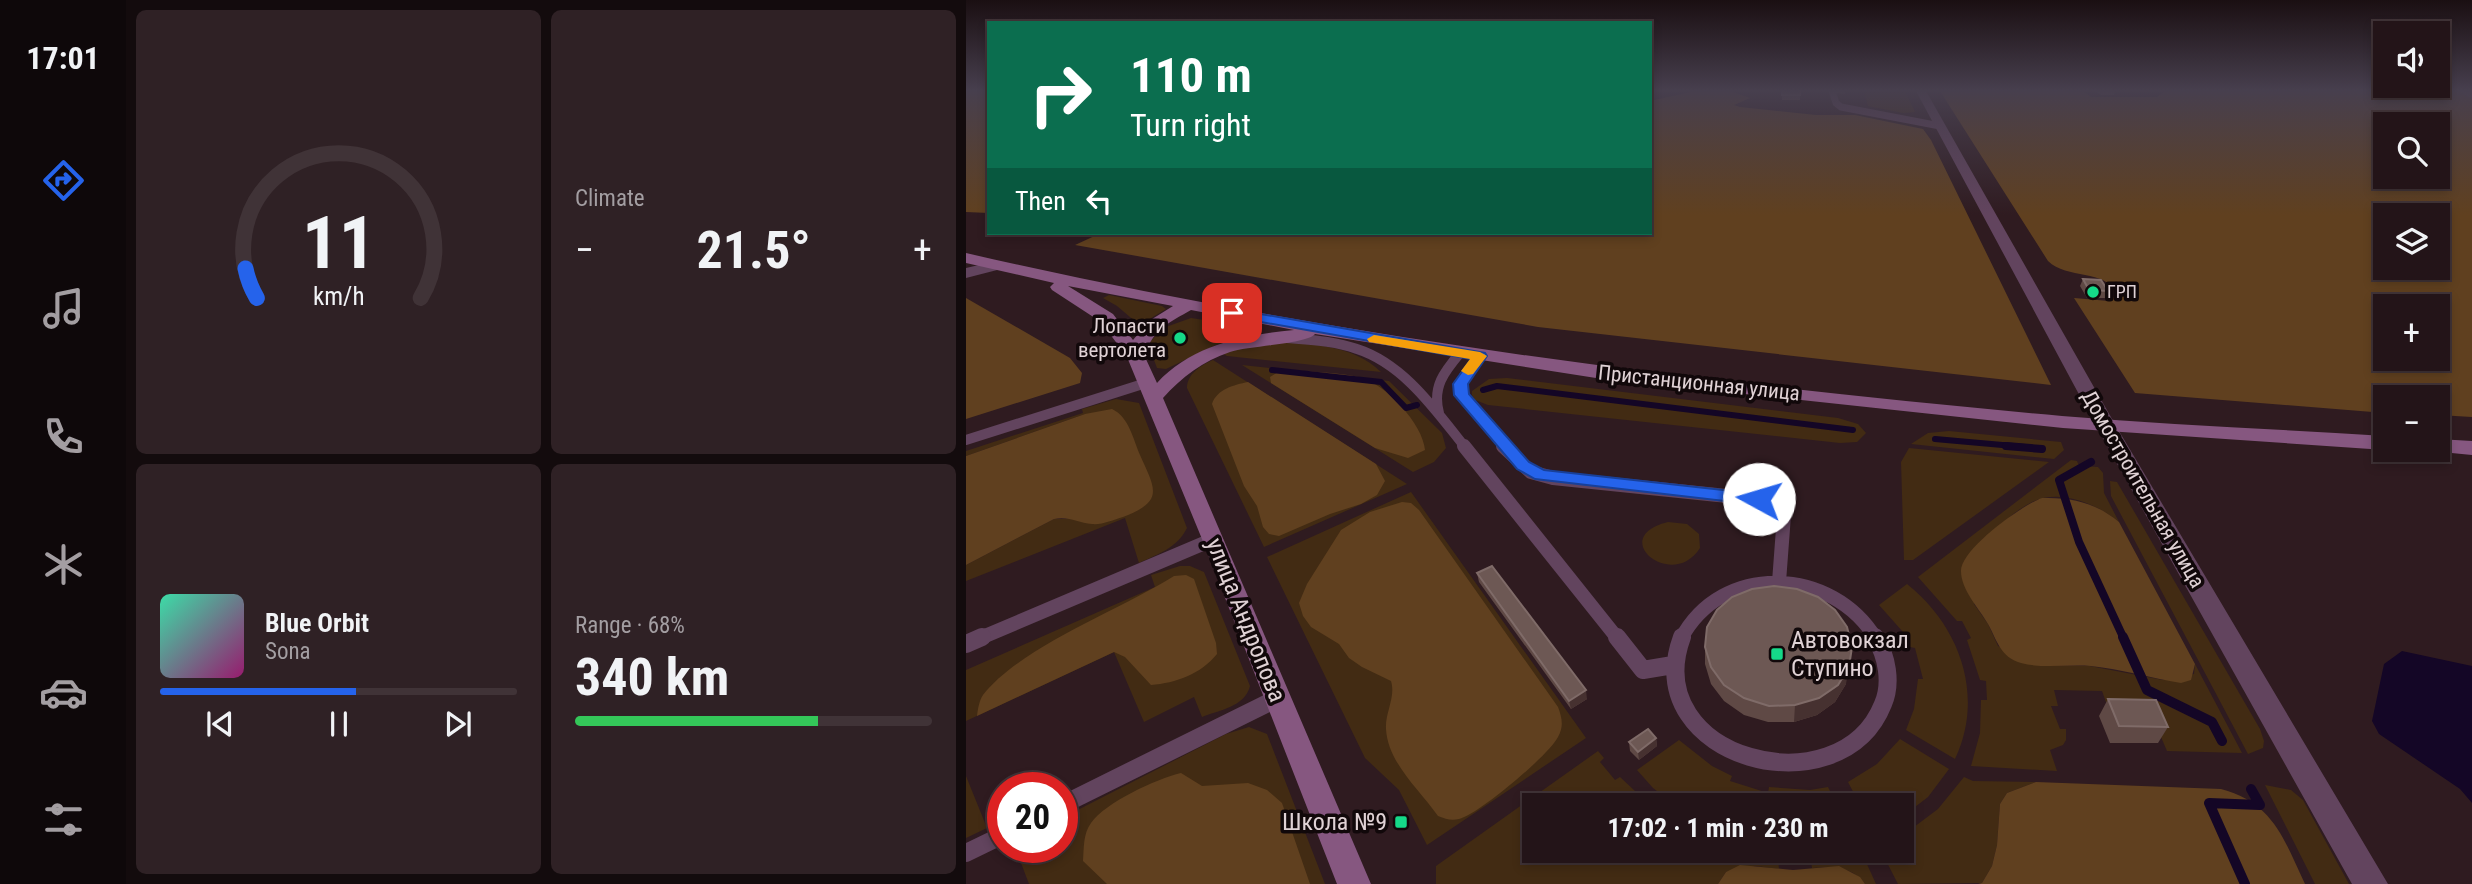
<!DOCTYPE html>
<meta charset="utf-8">
<style>
body{margin:0;font-family:"Roboto Condensed",sans-serif;background:#2f2125;color:#f1f3f6;height:100vh;display:flex;flex-direction:column;font-size:26px;white-space:nowrap}
*{box-sizing:border-box;margin:0}
p{font-size:23px;color:#a39ea2}
.icon{flex:none;width:38px;height:38px;fill:none;stroke:currentColor;stroke-width:2;stroke-linecap:round;stroke-linejoin:round}
.map{position:relative;flex:1;overflow:hidden}
.side{display:flex;flex-direction:column;gap:10px;padding:10px;background:#130b0d;width:840px}
.side>*{flex:none}
.banner{position:absolute;left:21px;top:21px;width:665px;height:214px;border-radius:0px;box-shadow:0 4px 10px #0003,0 0 0 2px #403337;background:#0b6e4f;color:#fff;overflow:hidden}
.fabs{position:absolute;left:1407px;top:21px;display:grid;gap:14px}
.fabs a{display:grid;place-items:center;width:77px;height:77px;border-radius:0px;background:#231418;box-shadow:0 4px 10px #0003,0 0 0 2px #403337;font-size:35px}
.speed{position:absolute;left:21px;top:772px;display:flex;gap:14px;font-size:35px;font-weight:700;text-align:center}
.speed>*{display:grid;place-content:center;width:91px;height:91px;border-radius:50%;background:#231418;box-shadow:0 4px 10px #0003,0 0 0 2px #403337;line-height:1}
.speed .limit{border:10px solid #d22;background:#fff;color:#111}
.pin{position:absolute;display:grid;place-items:center;width:60px;height:60px;color:#fff;margin:-30px;border-radius:14px;box-shadow:0 4px 10px #0006}
.me{position:absolute;width:77px;margin:-38px;rotate:276deg;stroke-linejoin:round;filter:drop-shadow(0 0 5px #0008)}
.turn{display:flex;align-items:center;gap:24px;height:147px;padding:0 28px;font-size:32px}
.turn .icon{width:91px;height:91px;stroke-width:2.5}
.turn b{display:block;font-size:49px;line-height:60px}
.then{display:flex;align-items:center;height:66px;padding:0 28px;background:#0003;gap:14px;font-size:26px}
.big{font-size:52px;font-weight:700;line-height:1.1}
.side .tile{flex:1;display:flex;flex-direction:column;justify-content:center;gap:10px;min-width:0;padding:0 24px;border-radius:10px;background:#2f2125}
.side .dial{align-items:center;gap:0}
.dial svg{height:182px;overflow:visible;fill:none;stroke:#403337;stroke-width:7;stroke-linecap:round;text-anchor:middle}
.dial text{fill:#f1f3f6;stroke:none}
.song{display:flex;align-items:center;gap:21px}
.cover{width:84px;height:84px;border-radius:10px;background:linear-gradient(135deg,hsl(160 70% 55%),hsl(320 70% 35%))}
.played{height:7px;border-radius:4px;background:linear-gradient(90deg,#2563eb 55%,#403337 55%)}
.keys{display:flex;justify-content:space-around;direction:ltr}
.heat{display:flex;justify-content:space-between;align-items:center;font-size:38px;direction:ltr}
.charge{height:10px;border-radius:5px;background:linear-gradient(90deg,#34c759 68%,#403337 0)}
.side .tiles{flex:1;display:grid;gap:10px;grid-template-columns:repeat(2,1fr)}
.trip{position:absolute;left:556px;top:793px;width:392px;height:70px;border-radius:0px;background:#231418;box-shadow:0 4px 10px #0003,0 0 0 2px #403337;font-weight:700;line-height:70px;text-align:center}
main{display:flex;flex:1;min-height:0}
.dock{display:flex;flex-direction:column;width:126px;justify-content:space-around;align-items:center;background:#0e080a;color:#a39ea2}
.dock .icon{width:49px;height:49px}
.dock .selected{color:#2563eb}
.dock b{font-size:32px;color:#f1f3f6}
.map>svg:first-child{display:block}
</style>
<main>
<nav class="dock">
<b>17:01</b>
<svg class="icon selected" aria-label="directions" viewBox="0 0 24 24"><path d="M12 3l9 9-9 9-9-9zM9 14v-3h6M13 9l2 2-2 2"/></svg>
<svg class="icon" aria-label="music" viewBox="0 0 24 24"><path d="M9 18V5l10-2v13"/><circle cx="6" cy="18" r="3"/><circle cx="16" cy="16" r="3"/></svg>
<svg class="icon" aria-label="phone" viewBox="0 0 24 24"><path d="M5 4h4l2 5-3 2q2 4 5 5l2-3 5 2v4C11 20 4 13 5 4z"/></svg>
<svg class="icon" aria-label="climate" viewBox="0 0 24 24"><path d="M12 3v18M4 7l16 10M4 17L20 7"/></svg>
<svg class="icon" aria-label="car" viewBox="0 0 24 24"><path d="M5 17H2v-5l4-1 3-4h7l3 4 3 1v5h-3M9 17h6M6 11h13"/><circle cx="7" cy="17" r="2"/><circle cx="17" cy="17" r="2"/></svg>
<svg class="icon" aria-label="filters" viewBox="0 0 24 24"><path d="M4 7h16M4 17h16"/><circle cx="9" cy="7" r="2"/><circle cx="15" cy="17" r="2"/></svg>
</nav>
<section class="side">
<div class="tiles">
<div class="tile dial"><svg viewBox="0 0 100 80">
<path d="M14 69A42 42 0 1 1 86 69"/>
<path d="M14 69A42 42 0 0 1 9 56" stroke="#2563eb"/>
<text x="50" y="56" font-size="32" font-weight="700">11</text>
<text x="50" y="72" font-size="11">km/h</text>
</svg></div>
<div class="tile"><p>Climate</p>
<div class="heat"><a>−</a><b class="big">21.5°</b><a>+</a></div>
</div>
<div class="tile">
<div class="song"><i class="cover"></i><div><b>Blue Orbit</b><p>Sona</p></div></div>
<div class="played"></div>
<div class="keys"><svg class="icon" aria-label="previous" viewBox="0 0 24 24"><path d="M18 5L8 12l10 7zM5 5v14"/></svg><svg class="icon" aria-label="pause" viewBox="0 0 24 24"><path d="M8 5v14M16 5v14"/></svg><svg class="icon" aria-label="next" viewBox="0 0 24 24"><path d="M6 5l10 7-10 7zM19 5v14"/></svg></div>
</div>
<div class="tile"><p>Range · 68%</p><b class="big">340 km</b><div class="charge"></div></div>
</div>
</section>
<div class="map">
<svg width="1506" height="884" viewBox="0 0 1506 884">
<rect width="100%" height="100%" fill="#2f1b20"/>
<path fill="#422b13" d="M898,91H939L949,112L937,113L902,106Z
M143,295L196,306L200,309L182,320L171,323L151,306L137,298Z
M225,318L291,328L296,331L250,345L200,369L191,368L182,344L197,328Z
M299,342C337,343 387,343 415,372L261,356L256,353Z
M247,360L441,484L298,547L221,388C221,374 235,365 247,360Z
M276,365L423,381L476,433L480,448L468,462L447,472Z
M541,378L872,418L892,424L900,433L891,442L874,443L522,405L509,400L506,395V391L523,379Z
M150,399L173,403L221,528C211,548 192,554 173,563L159,518L0,581V565L88,519H111L119,414L0,456V451L117,413L116,409Z
M983,431L1095,442L1098,450L1088,459L945,444L962,433Z
M943,448L1083,462L947,560H938L935,462Z
M1105,460L1111,461L1113,466L1132,467L1137,473L1138,493L1153,522C1131,504 1094,488 1066,502C1048,511 1033,527 1017,539L1008,604L1022,624L1032,646L1072,665L1124,666L1197,680L1228,674L1229,664L1276,753L1201,751L1186,716H1145L1136,691L1088,690L1092,706H1085L1094,729H1100V740L1097,745L1084,750L1091,771L1005,766L1014,733L1015,700H1021L1020,681L1014,680L1001,640L1005,638L996,621H991L952,577Z
M1144,481L1151,482L1294,729L1298,741L1297,748L1282,754L1145,496Z
M445,492L620,738L461,845L433,790L399,758L301,557Z
M702,522L721,524L733,534L734,548C706,592 640,537 702,522Z
M214,566H224L238,572L284,686C279,707 253,710 236,717L228,697L178,722L148,652L0,721V670L189,587L185,575Z
M941,584C994,626 1019,696 989,759L940,730L948,709L952,679H957L949,648L944,647L937,632L913,605Z
M283,727L301,734L359,884H63L49,847H96V818L260,734Z
M934,739L983,769L962,797L936,817V805H894L882,782L911,764Z
M713,740L746,766L766,776L764,781L802,793L803,787L844,790L862,787L871,805H709L687,788L671,770Z
M632,751L638,758L634,762L649,780L654,777L684,805H569V850L768,851L812,859L813,869L789,866L760,872L752,884H470V866Z
M0,776L21,828L0,838Z
M998,777L1007,781L1070,782L1041,793L1034,804L1031,845L1026,866L1016,883L932,884L915,851L936,850V836L972,809Z
M1299,785L1325,790L1337,800L1383,884H1349Z
M896,853L910,884H899C886,866 867,866 846,868L845,861Z"/>
<path fill="#60401f" fill-rule="evenodd" d="M0,91H23V213L0,212Z
M729,91H764L784,98L768,105L774,107L850,115H889L957,129L965,140L1085,385L572,327L109,245L135,233H684V101Z
M974,91H1117L1125,97H1191L1199,91H1492L1506,99V417L1472,415V397H1419V413L1169,393L1108,298L1143,301L1151,294C1139,268 1101,280 1082,261ZM1419,124H1472V177H1419ZM1419,215H1472V268H1419ZM1419,306H1472V359H1419Z
M0,298L104,358L116,373L114,383L0,419Z
M317,369C341,372 368,372 393,377C419,383 457,424 459,450L442,458L409,448L305,383L304,377Z
M282,382L410,464L419,481L411,495L395,504L364,514L313,536L303,534L297,527L291,506L278,486L246,404C251,389 268,385 282,382Z
M146,409C163,417 167,439 174,455C189,489 199,501 157,517C147,520 136,525 126,524C112,523 103,516 88,519L0,565V456L119,414Z
M1076,498C1106,497 1130,503 1153,522L1229,664L1225,680L1215,683C1185,678 1155,669 1125,666C1102,664 1077,669 1055,663C1034,657 1031,640 1022,624C1013,608 995,590 995,571C995,549 1056,505 1076,498Z
M436,502L445,503L453,510L592,707C596,718 598,726 592,737C583,755 512,815 493,819C485,821 480,819 472,816C453,789 422,763 420,729C419,712 430,697 425,681L396,667L383,658L373,644L345,627L337,616L333,603L341,584L375,530L404,512Z
M220,575L228,579L250,643L251,654C235,674 210,683 185,685L159,657L148,652L11,716C12,709 13,701 17,695C54,647 154,610 208,576Z
M215,773L236,786L282,783L301,790L316,803L344,884H141L117,861C118,848 117,834 125,823C140,802 190,779 215,773Z
M1070,782L1255,789C1308,803 1318,840 1339,884H1012L1016,883L1026,866L1031,845L1034,804L1041,793Z
M774,865L827,870L873,866L894,877L899,884H752L760,872Z"/>
<path fill="#140626" d="M1436,651L1506,666V803L1494,789L1413,734L1406,721L1418,664Z"/>
<g fill="none" stroke-linecap="round" stroke-linejoin="round">
<path stroke="#140626" stroke-width="6" d="M306,370L415,382L440,408L451,405
M517,390L531,386L887,430
M969,439L1059,447"/>
<path stroke="#140626" stroke-width="8" d="M1040,446L1076,449
M1125,462L1093,480L1113,542L1158,639"/>
<path stroke="#140626" stroke-width="10" d="M1157,637L1181,690L1246,722L1256,741
M1279,884L1243,803L1294,805L1285,789"/>
<path stroke="#62445e" stroke-width="7" d="M866,91L870,103L875,107L974,126"/>
<path stroke="#62445e" stroke-width="10" d="M321,338C345,340 369,341 391,349C438,364 470,411 499,447
M514,356L498,376L494,389L504,406L539,447
M473,413C466,387 478,372 494,353
M0,440L180,383"/>
<path stroke="#62445e" stroke-width="14" d="M498,446L652,639
M537,446L565,472L587,478L819,502L813,582
M12,639L248,539
M715,639C756,561 867,567 910,639"/>
<path stroke="#62445e" stroke-width="18" d="M651,637L677,670L707,665
M716,637C671,759 874,812 917,704C926,683 921,656 909,637
M0,644L16,637
M96,805L312,698
M0,853L37,835"/>
<path fill="#62445e" fill-rule="evenodd" d="M950,91H960L1150,426L1422,884H1386L1130,426Z
M30,261L38,266L35,269L0,278V268Z"/>
<path fill="#865780" fill-rule="evenodd" d="M0,253C360,336 728,383 1096,416C1203,425 1311,429 1419,436V450L1097,428L630,378L349,334C341,344 282,346 264,352C237,361 216,377 197,398L405,884H371L236,539L161,357L135,322L86,290L84,287L88,283L0,263ZM102,286L207,306L183,321L167,340L147,314ZM225,310L328,330C278,335 226,345 191,383L179,357C184,331 204,322 225,310Z
M1472,439L1506,441V455L1465,451L1472,450Z"/>
</g>
<path fill="#5f4945" d="M816,91L834,95V100H816Z
M870,91H879V94L870,93Z
M1129,91H1149L1148,95H1135Z
M1492,91H1506V99Z
M1117,279L1142,291L1140,298H1121L1114,286Z
M511,573L621,699L605,709L513,582Z
M739,647L880,684L869,702L851,715L828,722H802L778,715L758,701L745,684L739,664Z
M1142,699L1202,727L1192,743H1144L1133,716Z
M690,738L691,746L673,760L664,751L663,742Z"/>
<path fill="#463130" d="M883,667L880,684L869,702L851,715L828,722L829,705Z
M620,690L621,699L605,709L603,701Z
M690,738L691,746L673,760L672,752Z"/>
<path fill="#6d5854" stroke="#7f6b68" stroke-width="2" d="M816,91H834V95H816Z
M1117,279L1135,280L1142,291L1123,290Z
M526,566L620,690L603,701L511,573Z
M808,586L831,589L852,597L869,610L881,627L886,647L883,667L872,685L853,698L829,705L803,706L778,698L758,685L745,667L739,647L741,627L751,610L766,597L786,589Z
M1142,699L1190,700L1202,727L1153,726Z
M682,729L690,738L672,752L663,742Z"/>
<linearGradient id="sky" x2="0" y2="1"><stop stop-color="#1a0f12"/><stop offset="0.42" stop-color="#473f4e"/><stop offset="1" stop-color="#473f4e" stop-opacity="0"/></linearGradient>
<rect width="1506" height="215" fill="url(#sky)"/>
<path fill="#2563eb" stroke="#184099" stroke-width="2" d="M266,309L519,353L521,356L502,384L503,394L563,462L578,470L793,494L802,499L793,505L569,479L551,469L488,395L487,384L505,359L261,316L259,313Z"/>
<path fill="#f59e0b" d="M408,335L514,352L521,356L507,374L502,375L495,371L504,359L403,342L401,339Z"/>
<g fill="#15d989" stroke="#11080a" stroke-width="2.5">
<circle cx="1127" cy="292" r="7"/>
<circle cx="214" cy="338" r="7"/>
<rect x="804" y="647" width="14" height="14" rx="3.5"/>
<rect x="428" y="815" width="14" height="14" rx="3.5"/>
</g>
<g text-anchor="middle" stroke-width="7" stroke-linejoin="round" paint-order="stroke">
<g font-size="18" fill="#e0d2d5" stroke="#11080a" text-anchor="start">
<text x="1141" y="298">ГРП</text>
</g>
<g font-size="21" fill="#e0d2d5" stroke="#11080a" text-anchor="end">
<text x="200" y="333">Лопасти<tspan x="200" dy="24">вертолета</tspan></text>
</g>
<g font-size="21" fill="#e0d2d5" stroke="#11080a">
<text transform="translate(733 383) rotate(6)" y="7">Пристанционная улица</text>
<text transform="translate(1177 489) rotate(60)" y="7">Домостроительная улица</text>
</g>
<g font-size="24" fill="#e0d2d5" stroke="#11080a">
<text transform="translate(280 620) rotate(68)" y="8">улица Андропова</text>
</g>
<g font-size="24" fill="#e0d2d5" stroke="#11080a" text-anchor="start">
<text x="825" y="648">Автовокзал<tspan x="825" dy="28">Ступино</tspan></text>
<text x="421" y="830" text-anchor="end">Школа №9</text>
</g>
</g>
</svg>
<div class="fabs">
<a><svg class="icon" aria-label="sound" viewBox="0 0 24 24"><path d="M4 9h4l5-4v14l-5-4H4zM17 9q2 3 0 6"/></svg></a>
<a><svg class="icon" aria-label="search" viewBox="0 0 24 24"><circle cx="10" cy="10" r="6"/><path d="M15 15l6 6"/></svg></a>
<a><svg class="icon" aria-label="layers" viewBox="0 0 24 24"><path d="M12 4l9 5-9 5-9-5zM3 14l9 5 9-5"/></svg></a>
<a>+</a>
<a>−</a>
</div>
<div class="speed"><div class="limit">20</div></div>
<div class="pin" style="left:266px;top:313px;background:#d93025"><svg class="icon" aria-label="arrive" viewBox="0 0 24 24"><path d="M6 21V4h12l-3 4 3 4H6"/></svg></div>
<svg class="me" style="left:793px;top:499px" viewBox="-20 -20 40 40"><circle r="19" fill="#fff"/><path d="M0-13L10 11 0 6-10 11z" fill="#2563eb"/></svg>
<div class="trip">17:02 · 1 min · 230 m</div>
<div class="banner">
<div class="turn"><svg class="icon" aria-label="right" viewBox="0 0 24 24"><path d="M7 20v-9h11M14 6l5 5-5 5"/></svg><div><b>110 m</b>Turn right</div></div>
<div class="then">Then<svg class="icon" aria-label="left" viewBox="0 0 24 24"><path d="M17 20v-9H6M10 6l-5 5 5 5"/></svg></div>
</div>
</div>
</main>
